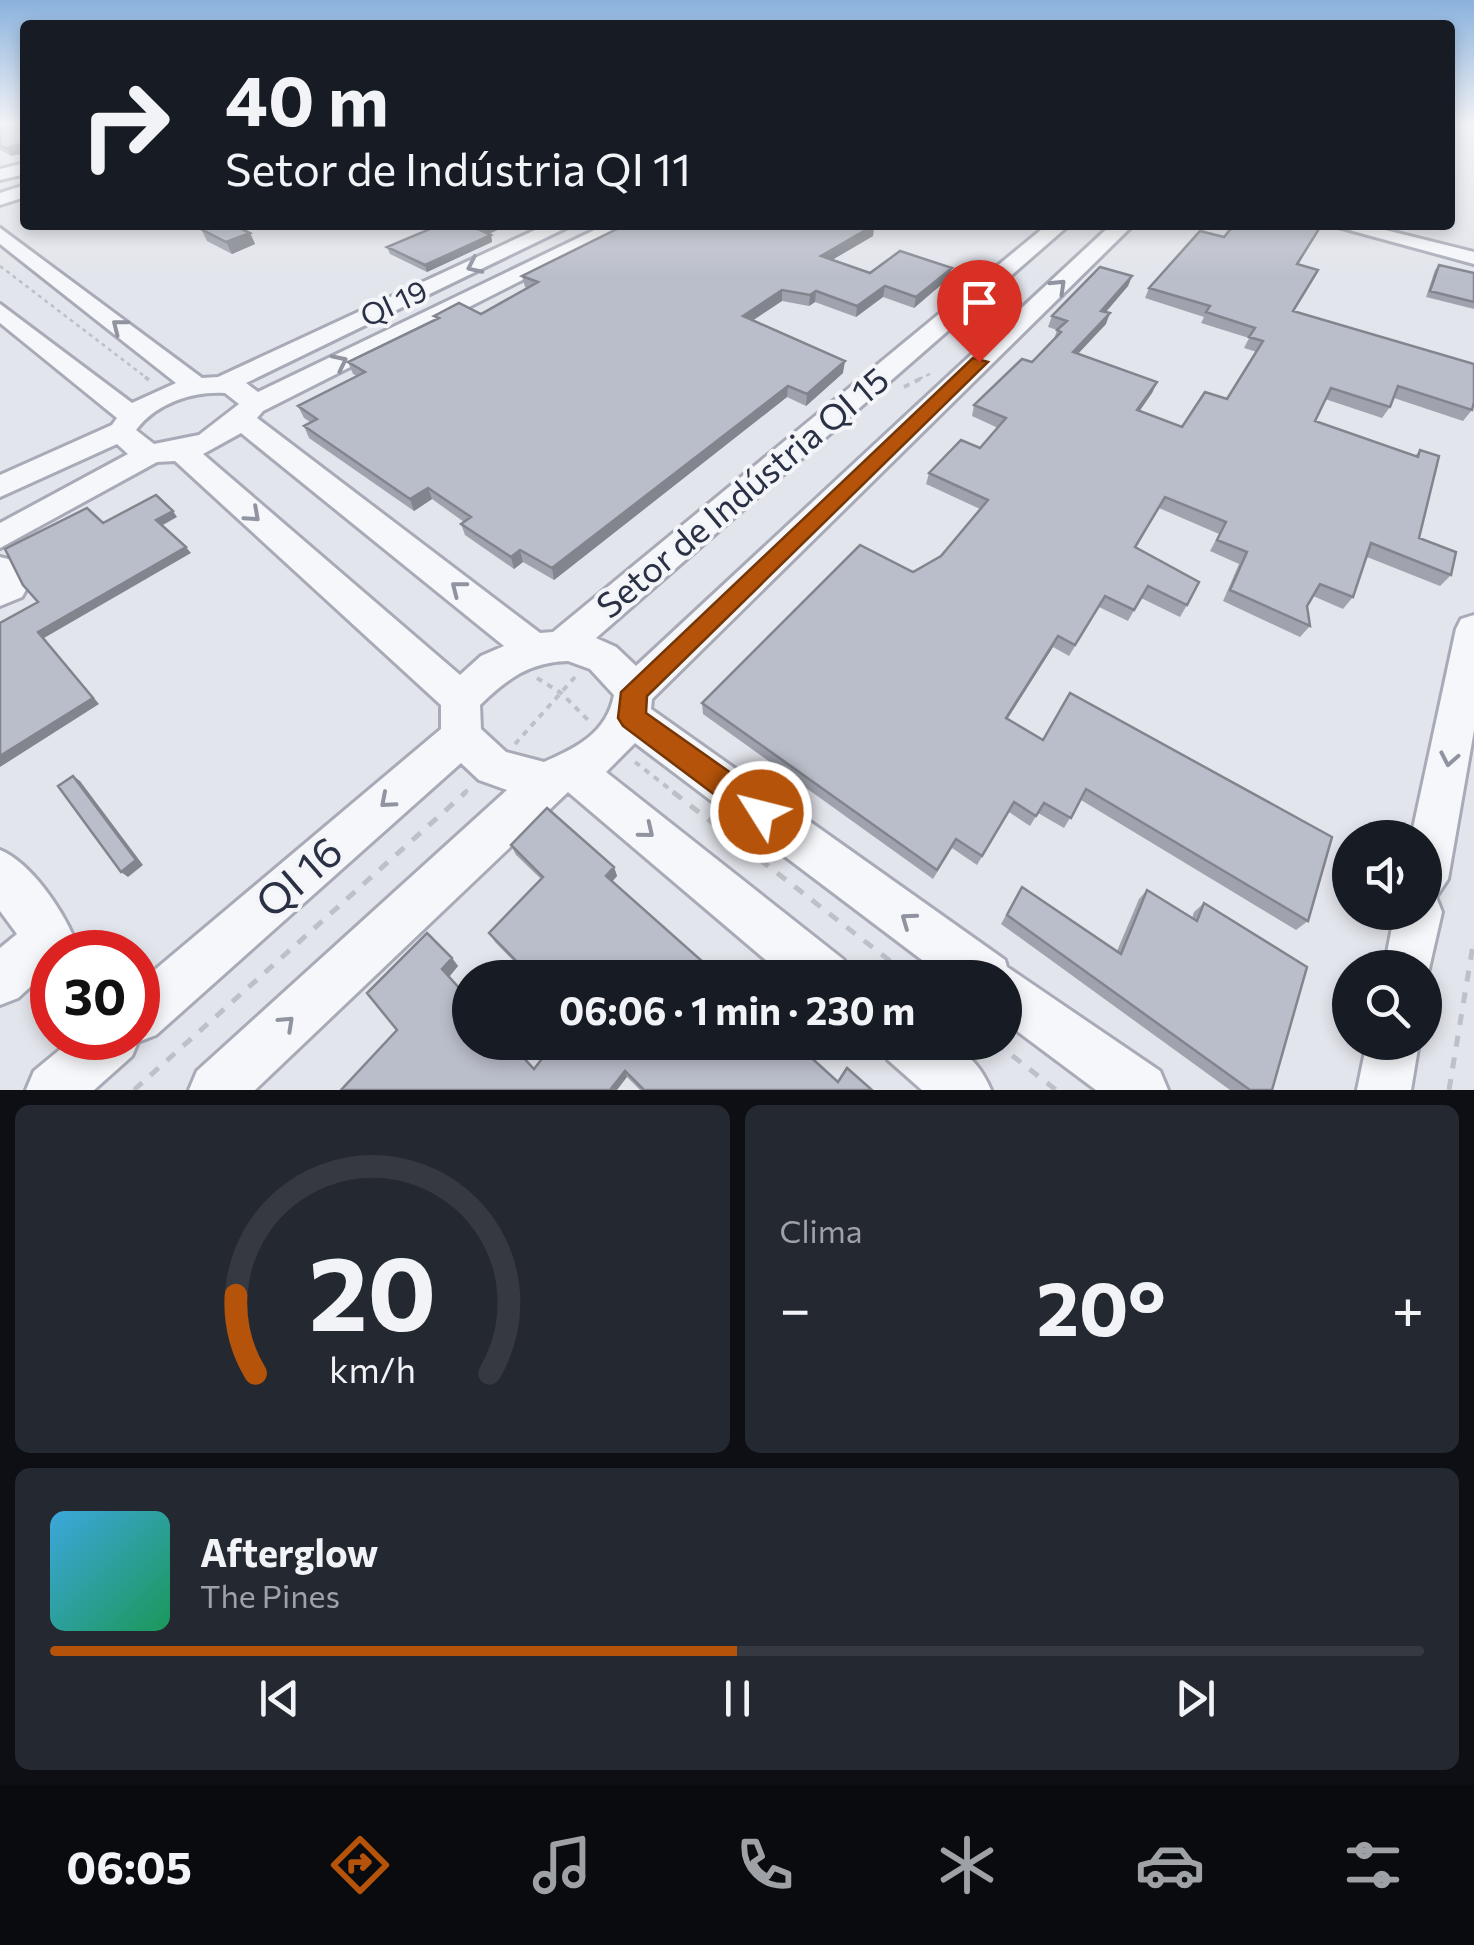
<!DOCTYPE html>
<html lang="pt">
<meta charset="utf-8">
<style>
body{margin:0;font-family:Commissioner,sans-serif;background:#242831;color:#f1f3f6;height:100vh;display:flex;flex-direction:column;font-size:38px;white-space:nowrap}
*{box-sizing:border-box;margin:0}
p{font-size:32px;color:#9ea1a6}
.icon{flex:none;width:55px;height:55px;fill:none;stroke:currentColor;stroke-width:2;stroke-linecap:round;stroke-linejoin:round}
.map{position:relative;height:1090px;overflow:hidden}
.drawer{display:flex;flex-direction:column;gap:15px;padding:15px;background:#0d0f14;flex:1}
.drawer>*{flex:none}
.top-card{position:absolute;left:20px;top:20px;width:1435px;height:210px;border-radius:10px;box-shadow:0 5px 15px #0003;background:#171b24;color:#f1f3f6;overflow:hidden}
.fabs{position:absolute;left:1332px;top:820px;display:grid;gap:20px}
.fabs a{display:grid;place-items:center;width:110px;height:110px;border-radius:50%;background:#171b24;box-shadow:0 5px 15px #0003;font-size:50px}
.speed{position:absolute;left:30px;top:930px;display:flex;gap:20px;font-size:50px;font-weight:700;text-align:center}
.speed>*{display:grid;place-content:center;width:130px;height:130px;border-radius:50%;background:#171b24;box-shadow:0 5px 15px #0003;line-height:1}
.speed .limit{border:15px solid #d22;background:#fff;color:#111}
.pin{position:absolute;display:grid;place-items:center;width:85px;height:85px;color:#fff;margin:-102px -42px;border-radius:50% 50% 50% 0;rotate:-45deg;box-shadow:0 0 10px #0007}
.pin .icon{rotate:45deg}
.me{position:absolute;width:110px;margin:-55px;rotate:306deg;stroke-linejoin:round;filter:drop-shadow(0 0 8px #0008)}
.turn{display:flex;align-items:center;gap:35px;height:210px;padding:0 40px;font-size:45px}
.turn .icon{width:130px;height:130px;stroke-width:2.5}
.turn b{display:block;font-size:70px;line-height:85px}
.big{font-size:75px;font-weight:700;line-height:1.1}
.drawer .tile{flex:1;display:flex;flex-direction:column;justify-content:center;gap:15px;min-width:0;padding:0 35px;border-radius:15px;background:#242831}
.drawer .dial{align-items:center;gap:0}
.dial svg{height:260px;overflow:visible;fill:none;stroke:#363941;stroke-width:7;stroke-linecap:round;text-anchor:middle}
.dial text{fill:#f1f3f6;stroke:none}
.song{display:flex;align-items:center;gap:30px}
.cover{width:120px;height:120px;border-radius:15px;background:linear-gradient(135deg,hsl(200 70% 55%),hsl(150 70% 35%))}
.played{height:10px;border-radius:5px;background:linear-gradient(90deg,#b45309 50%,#363941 50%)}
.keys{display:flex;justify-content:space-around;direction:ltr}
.heat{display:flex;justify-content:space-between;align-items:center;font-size:55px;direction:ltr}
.drawer .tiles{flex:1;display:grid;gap:15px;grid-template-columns:1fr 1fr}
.tile:last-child{grid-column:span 2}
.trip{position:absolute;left:452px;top:960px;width:570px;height:100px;border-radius:50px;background:#171b24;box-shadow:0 5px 15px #0003;font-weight:700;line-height:100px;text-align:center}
.tab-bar{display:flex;height:160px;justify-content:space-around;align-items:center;background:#090b0e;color:#9ea1a6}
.tab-bar .icon{width:70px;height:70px}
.tab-bar .on{color:#b45309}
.tab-bar b{font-size:45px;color:#f1f3f6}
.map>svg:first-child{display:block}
</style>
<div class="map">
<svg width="1474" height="1090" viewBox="0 0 1474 1090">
<rect width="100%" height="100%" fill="#e3e5ec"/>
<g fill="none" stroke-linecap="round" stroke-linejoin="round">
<g stroke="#a8abb7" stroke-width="6">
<path id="minor" d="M25,163V174L0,180V169Z
M25,185V197L0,205V193Z
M546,225H572L246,383L258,392L605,225H631L263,411L257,418L540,633L553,632L1047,225H1069L596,638L616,647L636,666L1111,225H1133L652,699L651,709L1005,960L1007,967L1160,1071L1168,1090H1096L1005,1022V978H946L635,743L606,772L844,960L851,978H787L568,792L255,1090H189L197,1071L507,790L479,780L461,763L156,1035L138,1042L132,1056L94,1090H26L34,1071L74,1038H138V984L441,729V705L175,461L157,462L0,548V523L128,454L117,444L0,497V475L112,425L117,418L0,323V304L132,403L176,383L0,244V228L202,378L218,377ZM225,393L239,404L199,435L154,444L136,430C156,403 193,391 225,393ZM241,433L504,646L481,656L460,675L203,454ZM568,661L590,669L614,695C607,733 576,748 544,762L506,752L481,729L480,705C507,679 529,662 568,661Z
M1331,225H1365L1474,252V264Z
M0,557L12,560L27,588L22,597L0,606Z
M1474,615V730L1448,879L1436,897L1442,912L1425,986V968H1384L1395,912H1425V838H1411L1456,629L1461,619Z
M0,850C31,863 61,908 74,938L68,952H52V967L18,998L0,1005V948L17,934L0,911Z
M880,1042C931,1042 968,1035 991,1090H922L888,1060Z
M1367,1042H1419L1411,1090H1357Z"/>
</g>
<path stroke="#bdc0c7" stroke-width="2.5" stroke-dasharray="4 4" stroke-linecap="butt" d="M0,266L148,379
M919,379L932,373"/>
<path stroke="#bdc0c7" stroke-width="4" stroke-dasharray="6 6" stroke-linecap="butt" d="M145,377L149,380
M904,387L924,377
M537,678L561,693L591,723
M515,744L575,677
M635,762L676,794
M463,794L469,789"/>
<path stroke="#bdc0c7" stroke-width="5" stroke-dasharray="11 11" stroke-linecap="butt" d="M673,792L912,978
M995,1042L1056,1090
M134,1090L466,792
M1449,1090L1474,939"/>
<use href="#minor" fill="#f6f7fa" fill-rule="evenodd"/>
</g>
<path fill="#a0a3ae" d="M0,123H25V153L11,156L0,150Z
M417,225H508L489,234L491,235L492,242L427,272L390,254L387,247L428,230Z
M874,225L873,236L832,260L870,273L949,278L914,308L883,297L856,317L815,302L809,306L782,301L753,320L843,373L806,406L787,397L554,580L523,562L514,569L465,535L461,524L464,522L432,499L414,511L309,438L304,426L310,422L304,418L298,406L357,376L353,374L348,362L436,319L434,316L481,314L527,288L525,287L522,276Z
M980,225H1006L999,230Z
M201,229L250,233L255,244L232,254L207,241Z
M1319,229L1298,265L1293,311L1472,410L1463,421L1394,398L1390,407L1382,418L1325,399L1315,421L1415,456L1420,450L1419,538L1451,575L1440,586L1367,557L1353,597L1343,609L1313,596L1307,606L1310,626L1300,637L1223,601L1239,564L1210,551L1219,534L1159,508L1136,548L1187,605L1180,617L1141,598L1128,621L1099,607L1069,656L1053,647L1007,719L1308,921L1296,930L1081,800L1064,828L1038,813L1030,826L1009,812L977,865L952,848L933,879L703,714L702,703L941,556L980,509L926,484L929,473L980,448L998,428L972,416L974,405L1032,362L1054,339L1057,330L1048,327L1052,316L1132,276L1128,286L1106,312V324L1078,354L1157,382L1152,393L1139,411L1182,427L1227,399L1257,352L1244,348L1249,338L1201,323L1204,317L1145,298L1149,288L1224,237Z
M1439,265L1474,273V309L1426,297L1435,270Z
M511,845L614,867L617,876L612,882L721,978H530L495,942L489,933L541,879L516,855Z
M1022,887L1117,951L1139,899L1147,890L1192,918L1194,912L1204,903L1272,1090H1230L1001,924Z
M452,958L458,966L449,977L534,1069L555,1042L838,1082L872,1090H640L627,1077L341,1090L397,1030Z"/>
<path fill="#82858d" d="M25,143V153L11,156L6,148Z
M490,225H508L482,237L480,230Z
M874,225L873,236L820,267L821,256Z
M250,233L255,244L232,254L226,242Z
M491,235L492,242L427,272L425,265Z
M952,268L949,278L914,308L916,297Z
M1132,276L1128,286L1098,321L1101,311Z
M885,286L883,297L856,317L857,306Z
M782,290V301L743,327V316Z
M816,291L815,302L809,306L810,295Z
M1110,313L1106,324L1069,363L1073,352Z
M845,361L843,373L806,406L807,394Z
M1157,382L1152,393L1132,422L1137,410Z
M788,386L787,397L554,580L552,568Z
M428,488L432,499L414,511L410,499Z
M173,511L177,517L161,526L156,520Z
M186,547L191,553L44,638L99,704L0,767V756L38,632Z
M520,550L523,562L514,569L511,557Z
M1058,636L1053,647L1001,729L1006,718Z
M73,776L80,781L143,865L128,877L121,872Z
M614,867L617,876L609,885L606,876Z
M452,958L458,966L449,977L442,969Z
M625,1071L627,1077L617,1090H610Z"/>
<path fill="#babeca" stroke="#82858d" stroke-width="2.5" d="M0,123H25V143L6,148L0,145Z
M214,225H233L250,233L226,242L201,229Z
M431,225H490L480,230L491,235L425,265L387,247L435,227Z
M625,225H874L821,256L870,273L900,251L952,268L916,297L885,286L857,306L816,291L810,295L782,290L743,316L845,361L807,394L788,386L552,568L520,550L511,557L461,524L471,517L428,488L410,499L304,426L317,419L298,406L365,372L348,362L439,318L434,316L459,303L481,314L538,282L522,276Z
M1234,225H1298L1319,229L1297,264L1318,270L1293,311L1474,364V402L1472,410L1398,386L1390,407L1331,388L1315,421L1418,457L1420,450L1439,456L1419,538L1456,552L1451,575L1371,543L1353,597L1320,584L1307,606L1310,626L1230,590L1247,552L1217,540L1226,522L1165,497L1135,547L1199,582L1187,605L1148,586L1134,610L1105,596L1075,645L1058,636L1006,718L1043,740L1070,693L1332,837L1308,921L1086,789L1071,818L1044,803L1036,816L1014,802L982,856L956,839L937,870L702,703L860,545L913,572L941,556L988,500L929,473L961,440L980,448L1006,418L974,405L1022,359L1032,362L1061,332L1057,330L1067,321L1052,316L1100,267L1132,276L1101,311L1110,313L1073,352L1157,382L1137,410L1182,427L1205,392L1227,399L1263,341L1249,337L1255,328L1206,312L1210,306L1149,288L1200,231L1224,237Z
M1439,265L1474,273V302L1430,291Z
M156,495L173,511L156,520L186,547L38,632L93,698L0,756V623L38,602L23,585L5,549L87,508L103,523Z
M73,776L136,860L121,872L58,786Z
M547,808L614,867L606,876L721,978H533L489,933L543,877L511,845Z
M1022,887L1121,954L1147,890L1197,921L1204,903L1307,967L1272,1090H1250L1007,915Z
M427,933L452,958L442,969L470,1000V1042H509L534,1069L555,1042H794L838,1082L847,1068L872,1090H644L625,1071L610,1090H341L397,1030L367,993Z"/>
<defs><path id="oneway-chevron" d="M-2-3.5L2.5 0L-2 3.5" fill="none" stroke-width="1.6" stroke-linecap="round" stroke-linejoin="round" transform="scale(2.5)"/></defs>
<g stroke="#9094a0">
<use href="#oneway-chevron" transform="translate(474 266) rotate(155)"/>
<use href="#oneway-chevron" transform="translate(1059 286) rotate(-44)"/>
<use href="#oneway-chevron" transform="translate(119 326) rotate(-142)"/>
<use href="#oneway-chevron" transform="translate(340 362) rotate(-26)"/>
<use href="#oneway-chevron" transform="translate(253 515) rotate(42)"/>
<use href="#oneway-chevron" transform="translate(458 588) rotate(-142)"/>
<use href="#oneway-chevron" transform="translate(1449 759) rotate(101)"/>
<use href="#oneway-chevron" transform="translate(387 801) rotate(139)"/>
<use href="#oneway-chevron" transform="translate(647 831) rotate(39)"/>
<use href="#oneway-chevron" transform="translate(908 920) rotate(-144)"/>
<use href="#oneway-chevron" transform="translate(287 1023) rotate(-43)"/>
</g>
<linearGradient id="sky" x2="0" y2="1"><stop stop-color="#8ab2dd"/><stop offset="0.45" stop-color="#f2f3f6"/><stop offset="1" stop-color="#f2f3f6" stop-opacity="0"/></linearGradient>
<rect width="1474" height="276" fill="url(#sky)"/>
<path fill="#b45309" stroke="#753606" stroke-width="2.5" d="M973,358L988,362L647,696L646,713L772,802L776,812L772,822L761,827L751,822L623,726L618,718L621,692Z"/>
<g text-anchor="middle" stroke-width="8" stroke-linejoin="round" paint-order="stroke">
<g font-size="30" fill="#2a3145" stroke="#f3f5f9">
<text transform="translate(394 304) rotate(-25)" y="10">QI 19</text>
</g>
<g font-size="35" fill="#2a3145" stroke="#f3f5f9">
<text transform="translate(743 493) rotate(-40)" y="12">Setor de Indústria QI 15</text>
</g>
<g font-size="42" fill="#2a3145" stroke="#f3f5f9">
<text transform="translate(299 877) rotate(-41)" y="15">QI 16</text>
</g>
</g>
</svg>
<div class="fabs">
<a><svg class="icon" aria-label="sound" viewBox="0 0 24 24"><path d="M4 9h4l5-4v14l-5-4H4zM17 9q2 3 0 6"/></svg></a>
<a><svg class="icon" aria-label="search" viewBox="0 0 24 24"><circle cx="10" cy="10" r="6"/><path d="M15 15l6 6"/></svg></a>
</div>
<div class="speed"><div class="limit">30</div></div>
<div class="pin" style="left:979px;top:362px;background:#d93025"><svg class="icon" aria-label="arrive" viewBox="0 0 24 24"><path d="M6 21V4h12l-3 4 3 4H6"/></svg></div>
<svg class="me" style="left:761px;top:812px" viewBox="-20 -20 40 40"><circle r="17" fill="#b45309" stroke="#fff" stroke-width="3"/><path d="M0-11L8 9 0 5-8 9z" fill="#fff"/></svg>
<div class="trip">06:06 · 1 min · 230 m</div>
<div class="top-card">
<div class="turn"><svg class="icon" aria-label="right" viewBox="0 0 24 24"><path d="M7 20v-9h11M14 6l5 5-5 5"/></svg><div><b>40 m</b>Setor de Indústria QI 11</div></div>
</div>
</div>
<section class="drawer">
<div class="tiles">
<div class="tile dial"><svg viewBox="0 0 100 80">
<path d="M14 69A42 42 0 1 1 86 69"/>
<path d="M14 69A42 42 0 0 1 8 45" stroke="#b45309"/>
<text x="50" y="56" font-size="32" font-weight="700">20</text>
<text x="50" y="72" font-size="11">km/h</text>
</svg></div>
<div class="tile"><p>Clima</p>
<div class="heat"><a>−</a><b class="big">20°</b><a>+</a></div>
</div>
<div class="tile">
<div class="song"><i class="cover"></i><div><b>Afterglow</b><p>The Pines</p></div></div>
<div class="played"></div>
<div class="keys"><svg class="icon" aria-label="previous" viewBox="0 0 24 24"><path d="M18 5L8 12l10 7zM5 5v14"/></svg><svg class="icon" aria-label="pause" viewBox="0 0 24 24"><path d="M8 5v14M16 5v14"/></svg><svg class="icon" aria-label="next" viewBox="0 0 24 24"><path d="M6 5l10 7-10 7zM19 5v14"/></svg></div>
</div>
</div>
</section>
<nav class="tab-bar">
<b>06:05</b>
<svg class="icon on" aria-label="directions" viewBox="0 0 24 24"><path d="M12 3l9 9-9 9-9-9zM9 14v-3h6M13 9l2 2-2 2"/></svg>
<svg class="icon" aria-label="music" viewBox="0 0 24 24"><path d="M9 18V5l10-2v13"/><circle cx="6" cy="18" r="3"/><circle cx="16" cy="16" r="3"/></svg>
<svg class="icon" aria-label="phone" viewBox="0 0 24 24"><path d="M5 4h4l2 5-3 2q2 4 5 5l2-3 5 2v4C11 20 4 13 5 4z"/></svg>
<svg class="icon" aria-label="climate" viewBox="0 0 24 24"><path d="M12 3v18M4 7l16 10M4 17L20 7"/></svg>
<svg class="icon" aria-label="car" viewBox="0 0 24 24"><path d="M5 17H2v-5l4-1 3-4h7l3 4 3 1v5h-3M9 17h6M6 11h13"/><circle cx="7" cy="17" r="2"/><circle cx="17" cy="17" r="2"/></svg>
<svg class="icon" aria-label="filters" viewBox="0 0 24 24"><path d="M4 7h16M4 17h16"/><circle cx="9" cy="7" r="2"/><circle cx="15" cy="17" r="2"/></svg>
</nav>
